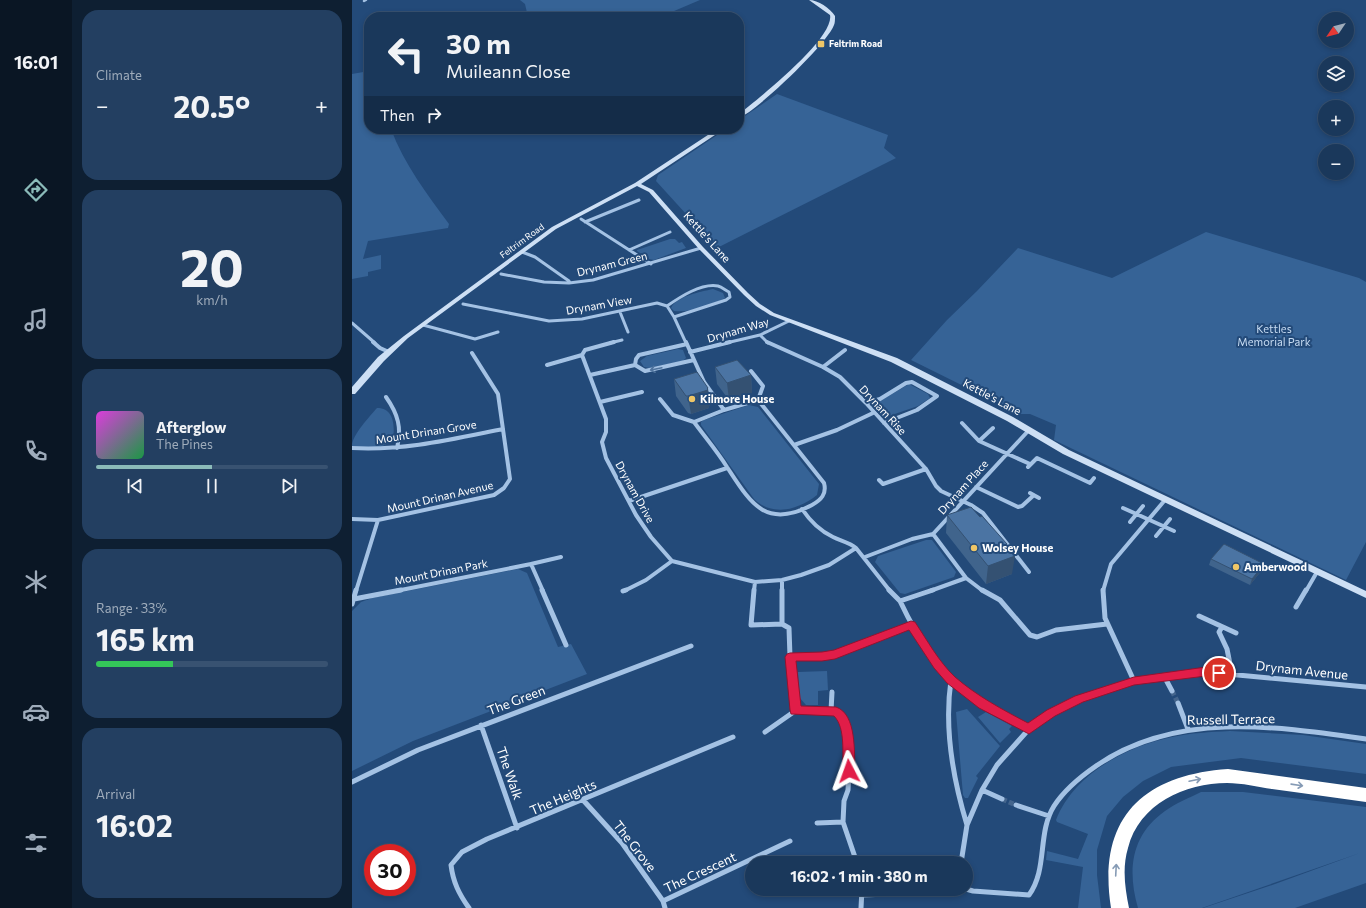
<!DOCTYPE html>
<meta charset="utf-8">
<style>
body{margin:0;font-family:Commissioner,sans-serif;background:#233f61;color:#f1f3f6;height:100vh;display:flex;flex-direction:column;font-size:15px;white-space:nowrap}
*{box-sizing:border-box;margin:0}
p{font-size:13px;color:#9facbb}
.icon{flex:none;width:22px;height:22px;fill:none;stroke:currentColor;stroke-width:2;stroke-linecap:round;stroke-linejoin:round}
.map{position:relative;flex:1;overflow:hidden}
.panel{display:flex;flex-direction:column;gap:10px;padding:10px;background:#0e1f32;width:280px}
.panel>*{flex:none}
.banner{position:absolute;left:12px;top:12px;width:380px;height:122px;border-radius:16px;box-shadow:0 2px 6px #0003,0 0 0 1px #385271;background:#1a385b;color:#f1f3f6;overflow:hidden}
.needle{width:26px;rotate:235deg}
.controls{position:absolute;left:966px;top:12px;display:grid;gap:8px}
.controls a{display:grid;place-items:center;width:36px;height:36px;border-radius:50%;background:#1a385b;box-shadow:0 2px 6px #0003,0 0 0 1px #385271;font-size:20px}
.speed{position:absolute;left:12px;top:844px;display:flex;gap:8px;font-size:20px;font-weight:700;text-align:center}
.speed>*{display:grid;place-content:center;width:52px;height:52px;border-radius:50%;background:#1a385b;box-shadow:0 2px 6px #0003,0 0 0 1px #385271;line-height:1}
.speed .limit{border:6px solid #d22;background:#fff;color:#111}
.pin{position:absolute;display:grid;place-items:center;width:34px;height:34px;color:#fff;margin:-17px;border:2px solid #fff;border-radius:50%;box-shadow:0 1px 4px #0007}
.me{position:absolute;width:44px;margin:-22px;rotate:356deg;stroke-linejoin:round;filter:drop-shadow(0 0 3px #0008)}
.turn{display:flex;align-items:center;gap:14px;height:84px;padding:0 16px;font-size:18px}
.turn .icon{width:52px;height:52px;stroke-width:2.5}
.turn b{display:block;font-size:28px;line-height:34px}
.then{display:flex;align-items:center;height:38px;padding:0 16px;background:#0003;gap:8px;font-size:15px}
.big{font-size:30px;font-weight:700;line-height:1.1}
.panel .widget{flex:1;display:flex;flex-direction:column;justify-content:center;gap:6px;min-width:0;padding:0 14px;border-radius:16px;background:#233f61}
.panel .dial{align-items:center;gap:0}
.dial b{font-size:52px;line-height:1}
.song{display:flex;align-items:center;gap:12px}
.cover{width:48px;height:48px;border-radius:6px;background:linear-gradient(135deg,hsl(300 70% 55%),hsl(140 70% 35%))}
.played{height:4px;border-radius:2px;background:linear-gradient(90deg,#8bbbb9 50%,#385271 50%)}
.keys{display:flex;justify-content:space-around;direction:ltr}
.heat{display:flex;justify-content:space-between;align-items:center;font-size:22px;direction:ltr}
.charge{height:6px;border-radius:3px;background:linear-gradient(90deg,#34c759 33%,#385271 0)}
.trip{position:absolute;left:393px;top:856px;width:228px;height:40px;border-radius:20px;background:#1a385b;box-shadow:0 2px 6px #0003,0 0 0 1px #385271;font-weight:700;line-height:40px;text-align:center}
main{display:flex;flex:1;min-height:0}
.tabs{display:flex;flex-direction:column;width:72px;justify-content:space-around;align-items:center;background:#0a1624;color:#9facbb}
.tabs .icon{width:28px;height:28px}
.tabs .current{color:#8bbbb9}
.tabs b{font-size:18px;color:#f1f3f6}
.map>svg:first-child{display:block}
</style>
<main>
<nav class="tabs">
<b>16:01</b>
<svg class="icon current" aria-label="directions" viewBox="0 0 24 24"><path d="M12 3l9 9-9 9-9-9zM9 14v-3h6M13 9l2 2-2 2"/></svg>
<svg class="icon" aria-label="music" viewBox="0 0 24 24"><path d="M9 18V5l10-2v13"/><circle cx="6" cy="18" r="3"/><circle cx="16" cy="16" r="3"/></svg>
<svg class="icon" aria-label="phone" viewBox="0 0 24 24"><path d="M5 4h4l2 5-3 2q2 4 5 5l2-3 5 2v4C11 20 4 13 5 4z"/></svg>
<svg class="icon" aria-label="climate" viewBox="0 0 24 24"><path d="M12 3v18M4 7l16 10M4 17L20 7"/></svg>
<svg class="icon" aria-label="car" viewBox="0 0 24 24"><path d="M5 17H2v-5l4-1 3-4h7l3 4 3 1v5h-3M9 17h6M6 11h13"/><circle cx="7" cy="17" r="2"/><circle cx="17" cy="17" r="2"/></svg>
<svg class="icon" aria-label="filters" viewBox="0 0 24 24"><path d="M4 7h16M4 17h16"/><circle cx="9" cy="7" r="2"/><circle cx="15" cy="17" r="2"/></svg>
</nav>
<section class="panel">
<div class="widget"><p>Climate</p>
<div class="heat"><a>−</a><b class="big">20.5°</b><a>+</a></div>
</div>
<div class="widget dial"><b>20</b><p>km/h</p></div>
<div class="widget">
<div class="song"><i class="cover"></i><div><b>Afterglow</b><p>The Pines</p></div></div>
<div class="played"></div>
<div class="keys"><svg class="icon" aria-label="previous" viewBox="0 0 24 24"><path d="M18 5L8 12l10 7zM5 5v14"/></svg><svg class="icon" aria-label="pause" viewBox="0 0 24 24"><path d="M8 5v14M16 5v14"/></svg><svg class="icon" aria-label="next" viewBox="0 0 24 24"><path d="M6 5l10 7-10 7zM19 5v14"/></svg></div>
</div>
<div class="widget"><p>Range · 33%</p><b class="big">165 km</b><div class="charge"></div></div>
<div class="widget"><p>Arrival</p><b class="big">16:02</b></div>
</section>
<div class="map">
<svg width="1014" height="908" viewBox="0 0 1014 908">
<rect width="100%" height="100%" fill="#234a79"/>
<path fill="#366396" d="M168,0H348L308,17H176L173,4Z
M17,71V129H39C52,164 75,194 97,224L96,228L16,241L11,259L29,255V269L16,272V276L0,279V74Z
M425,94L536,135L532,148L544,158L365,248L304,181L306,175L374,129H387V120Z
M854,232L1007,278L1014,282V542L994,580L702,440L704,425L678,414H668L559,360L595,320L625,291L666,248L760,278Z
M318,239H323L327,243L330,242L334,248L302,260L297,259L285,251V250Z
M361,289L371,293L373,298C359,306 338,313 322,311L319,308C325,296 348,292 361,289Z
M326,349L331,350L334,358L331,361L297,368L292,367L288,361L295,356Z
M557,384L576,394L578,398L566,406L534,417L522,407L523,404Z
M397,405L406,407L467,484L465,495C446,510 421,517 402,499L349,425V422L352,420Z
M25,408C42,408 43,426 41,439C30,451 15,447 0,446C0,435 18,416 25,408Z
M574,540H580L604,572L602,577L553,594L548,593L523,562L526,556Z
M166,569L175,573L206,647L219,644L235,674L61,741L0,771V611L9,602L20,598Z
M475,671L476,690L466,691V705H454L447,697L446,672Z
M615,709L648,746L624,776L626,778L616,798H613L611,795L604,712Z
M634,712L660,726L657,729L659,732L648,743L626,717Z
M878,731L951,735L1014,744V774L889,758L819,767L791,781L771,797L755,816L745,850V875L749,908H726L731,867L694,860L695,851L726,859L736,834L705,822L704,820C722,774 775,746 820,737C839,733 858,732 878,731Z
M849,792H891L1014,807V883L943,908H851L923,884L1008,853L850,908H786C775,870 779,835 813,811C824,803 837,798 849,792Z"/>
<g fill="none" stroke-linecap="round" stroke-linejoin="round">
<path stroke="#44658d" stroke-width="5" stroke-dasharray="5 2.5" stroke-linecap="butt" d="M820,691L826,703
M650,799L664,805"/>
<path stroke="#a4c2e4" stroke-width="2.5" d="M12,1L14,0"/>
<path stroke="#a4c2e4" stroke-width="3" d="M229,219L299,264
M233,222L287,200
M277,250L318,232
M170,252L183,257L217,281V283
M149,274L192,282L217,283L241,280L349,248
M111,304L197,321L230,319L305,303L315,306
M315,306C328,297 349,283 366,286C370,287 373,290 377,292L378,297L374,300L322,317
M315,306L322,317L334,343
M268,312L276,332
M0,323L23,343
M71,325L123,339L146,332
M408,335L416,343
M258,343L270,340
M374,343L408,335L437,321"/>
<path stroke="#a4c2e4" stroke-width="4" d="M21,342L28,348L37,352
M334,342L352,382L372,410
M415,342L471,367L488,377L514,403L574,469L584,486L589,491L619,505L631,513L677,572
M335,344L287,355L284,359L283,365L293,371L342,360
M338,352L378,342
M230,355L233,350L262,342
M195,365L230,355L254,419V432L250,442L254,458L284,515L299,537L320,561L403,582L430,580L449,575L477,565L504,548L538,591
M471,367L493,350
M399,371L411,386L406,400
M238,375L283,365
M34,397C46,414 50,428 45,448
M308,399L321,415L342,422
M248,402L290,392
M514,403L528,399L554,383L560,382L585,396L565,410L532,423
M342,422C353,437 365,451 375,467C398,502 413,530 460,505C469,500 475,494 472,483L406,400
M342,422L372,410L406,400
M610,423L627,441L678,464
M627,441L641,428
M442,445L485,430L521,413
M0,448C52,451 101,439 151,429
M676,467L685,458L738,483L742,478
M527,480L531,484L574,469
M624,487L666,507L670,506L682,495
M678,493L687,498
M277,501L375,468
M771,508L822,531
M450,509C458,521 468,531 481,537C489,541 497,542 504,548
M0,519L26,520L142,495L152,488L158,479L146,394L120,353
M778,522L791,506
M581,534L677,430
M804,536L818,519
M513,557L560,539L581,534L614,578L578,591
M179,564L209,557
M614,578L631,591
M430,580V591
M4,591L26,520
M44,591L179,564L191,591
M272,591L294,580L320,561
M402,591L403,582
M751,591L759,564L813,500
M954,591L965,572"/>
<path stroke="#a4c2e4" stroke-width="5" d="M190,590L214,645
M402,590L399,625L430,624V590
M537,590L548,601L581,590
M630,590L648,600L678,635L685,637L704,630L755,624
M751,590L753,618L782,681
M271,591L274,590
M2,599L49,590
M548,601C566,639 588,675 623,699C640,711 659,720 677,729
M0,604L4,590
M944,607L954,590
M847,616L884,633
M430,624L437,628L438,657H470L483,654L559,625
M870,627L867,632L875,649L880,674
M812,676L820,691
M599,680C592,728 601,779 615,825
M826,703L836,729
M443,711L484,712L490,718L495,730L497,771L496,790L492,801L491,822L505,863
M479,711L480,692
M129,725L165,828
M413,732L443,711L438,657
M0,782L66,750L339,646
M630,790L650,799
M231,800L270,843L311,901L313,908
M664,805L697,816
M465,823L491,822
M609,863L615,825L630,790L645,765L677,729L699,713L727,699L782,681L854,672L1014,687
M614,889L621,891L677,895C696,869 685,833 702,806C713,789 728,777 744,766C824,711 923,726 1014,739
M510,895L589,892L598,889
M311,901L438,841
M117,908C107,894 101,882 99,865L110,852L135,839L381,737
M509,908L510,889"/>
<path fill="#cddff4" fill-rule="evenodd" d="M457,0C466,0 478,8 483,16C483,19 483,23 482,25C475,44 406,110 387,118V114C406,99 483,38 478,15Z
M365,129H372L289,184L301,190L351,247L396,293L408,304L422,313L545,358L661,417L717,450L1014,591V598L711,454L655,421L539,362L418,315L404,306L392,295L347,249L297,192L285,186L204,229L56,338L32,361L3,394H0V387L26,357L52,336L200,227L283,183Z"/>
<path fill="#fff" fill-rule="evenodd" d="M876,769L1014,788V802C983,798 952,793 920,789C906,787 890,783 875,783C833,783 787,804 776,848C770,868 773,888 777,908H759C745,819 790,775 876,769Z"/>
</g>
<path fill="#40648c" d="M363,367L399,375L400,393L377,400L365,384Z
M322,379L358,406H357V408L339,414L336,413L324,396Z
M595,515L628,517L655,547L660,574L634,584L594,533Z
M859,559L912,564L910,570L898,585L857,565Z"/>
<path fill="#345172" d="M399,375L400,393L377,400L375,383Z
M356,388L358,406H357V408L339,414L336,396Z
M655,544L653,559L663,556L660,574L634,584L636,566L653,545Z
M912,564L910,570L898,585L900,579Z"/>
<path fill="#4b74a3" stroke="#345172" d="M385,360L399,375L375,383L363,367Z
M345,372L356,388L355,389L356,390L336,396H334L322,379Z
M619,507L628,517L630,516L655,544L653,545L663,556L636,566L595,515Z
M872,544L912,564L900,579L859,559Z"/>
<defs><path id="oneway-shaft" d="M-6 0H5M1.5-3L5.5 0L1.5 3" fill="none" stroke-width="1.6" stroke-linecap="round" stroke-linejoin="round"/></defs>
<use stroke="#50749e" href="#oneway-shaft" transform="translate(304 369) rotate(168)"/>
<g stroke="#869bb5">
<use href="#oneway-shaft" transform="translate(843 780) rotate(-12)"/>
<use href="#oneway-shaft" transform="translate(945 785) rotate(8)"/>
<use href="#oneway-shaft" transform="translate(764 870) rotate(-87)"/>
</g>
<path fill="#e11d48" stroke="#92132f" d="M559,621L563,622C575,640 587,662 603,677C625,696 651,710 676,723L695,710L723,696L782,677L854,667L871,670L873,673L871,676L867,677L854,676L782,685L731,702L703,716L677,734L627,708L595,683L582,668L557,630L483,659L470,661H444L449,706L484,707C505,714 502,753 503,771L501,774L497,776L493,774L491,771C490,755 494,728 482,716L439,714L438,710L433,657L435,654L438,653L470,652L482,650Z"/>
<g fill="#efc667" stroke="#234a79" stroke-width="1.5">
<rect x="465" y="40" width="8" height="8" rx="2"/>
<circle cx="340" cy="399" r="4"/>
<circle cx="622" cy="548" r="4"/>
<circle cx="884" cy="567" r="4"/>
</g>
<g text-anchor="middle" stroke-width="4" stroke-linejoin="round" paint-order="stroke">
<g font-size="9" font-weight="bold" fill="#fff" stroke="#234a79" text-anchor="start">
<text x="477" y="47">Feltrim Road</text>
</g>
<g font-size="9" fill="#fff" stroke="#234a79">
<text transform="translate(170 241) rotate(-36)" y="3">Feltrim Road</text>
</g>
<g font-size="11" fill="#fff" stroke="#234a79">
<text transform="translate(355 237) rotate(48)" y="4">Kettle's Lane</text>
<text transform="translate(260 264) rotate(-14)" y="4">Drynam Green</text>
<text transform="translate(247 305) rotate(-10)" y="4">Drynam View</text>
<text transform="translate(386 330) rotate(-16)" y="4">Drynam Way</text>
<text transform="translate(640 397) rotate(28)" y="4">Kettle's Lane</text>
<text transform="translate(531 410) rotate(47)" y="4">Drynam Rise</text>
<text transform="translate(74 432) rotate(-9)" y="4">Mount Drinan Grove</text>
<text transform="translate(611 487) rotate(-48)" y="4">Drynam Place</text>
<text transform="translate(283 492) rotate(61)" y="4">Drynam Drive</text>
<text transform="translate(88 497) rotate(-13)" y="4">Mount Drinan Avenue</text>
<text transform="translate(89 572) rotate(-11)" y="4">Mount Drinan Park</text>
</g>
<g font-size="11" fill="#c7dcf3" stroke="#234a79">
<text x="922" y="333">Kettles<tspan x="922" dy="13">Memorial Park</tspan></text>
</g>
<g font-size="11" font-weight="bold" fill="#fff" stroke="#234a79" text-anchor="start">
<text x="348" y="403">Kilmore House</text>
<text x="630" y="552">Wolsey House</text>
<text x="892" y="571">Amberwood</text>
</g>
<g font-size="13" fill="#fff" stroke="#234a79">
<text transform="translate(950 670) rotate(6)" y="5">Drynam Avenue</text>
<text transform="translate(164 700) rotate(-21)" y="5">The Green</text>
<text transform="translate(879 719) rotate(-1)" y="5">Russell Terrace</text>
<text transform="translate(158 773) rotate(71)" y="5">The Walk</text>
<text transform="translate(211 797) rotate(-23)" y="5">The Heights</text>
<text transform="translate(283 846) rotate(52)" y="5">The Grove</text>
<text transform="translate(348 872) rotate(-25)" y="5">The Crescent</text>
</g>
</g>
</svg>
<div class="controls">
<a><svg class="needle" viewBox="-14 -14 28 28"><path d="M0-13l5 13h-10z" fill="#e53935"/><path d="M0 13l5-13h-10z" fill="#9facbb"/></svg></a>
<a><svg class="icon" aria-label="layers" viewBox="0 0 24 24"><path d="M12 4l9 5-9 5-9-5zM3 14l9 5 9-5"/></svg></a>
<a>+</a>
<a>−</a>
</div>
<div class="speed"><div class="limit">30</div></div>
<div class="pin" style="left:867px;top:673px;background:#d93025"><svg class="icon" aria-label="arrive" viewBox="0 0 24 24"><path d="M6 21V4h12l-3 4 3 4H6"/></svg></div>
<svg class="me" style="left:497px;top:771px" viewBox="-20 -20 40 40"><path d="M0-17L14 15 0 8-14 15z" fill="#e11d48" stroke="#fff" stroke-width="4"/></svg>
<div class="trip">16:02 · 1 min · 380 m</div>
<div class="banner">
<div class="turn"><svg class="icon" aria-label="left" viewBox="0 0 24 24"><path d="M17 20v-9H6M10 6l-5 5 5 5"/></svg><div><b>30 m</b>Muileann Close</div></div>
<div class="then">Then<svg class="icon" aria-label="right" viewBox="0 0 24 24"><path d="M7 20v-9h11M14 6l5 5-5 5"/></svg></div>
</div>
</div>
</main>
